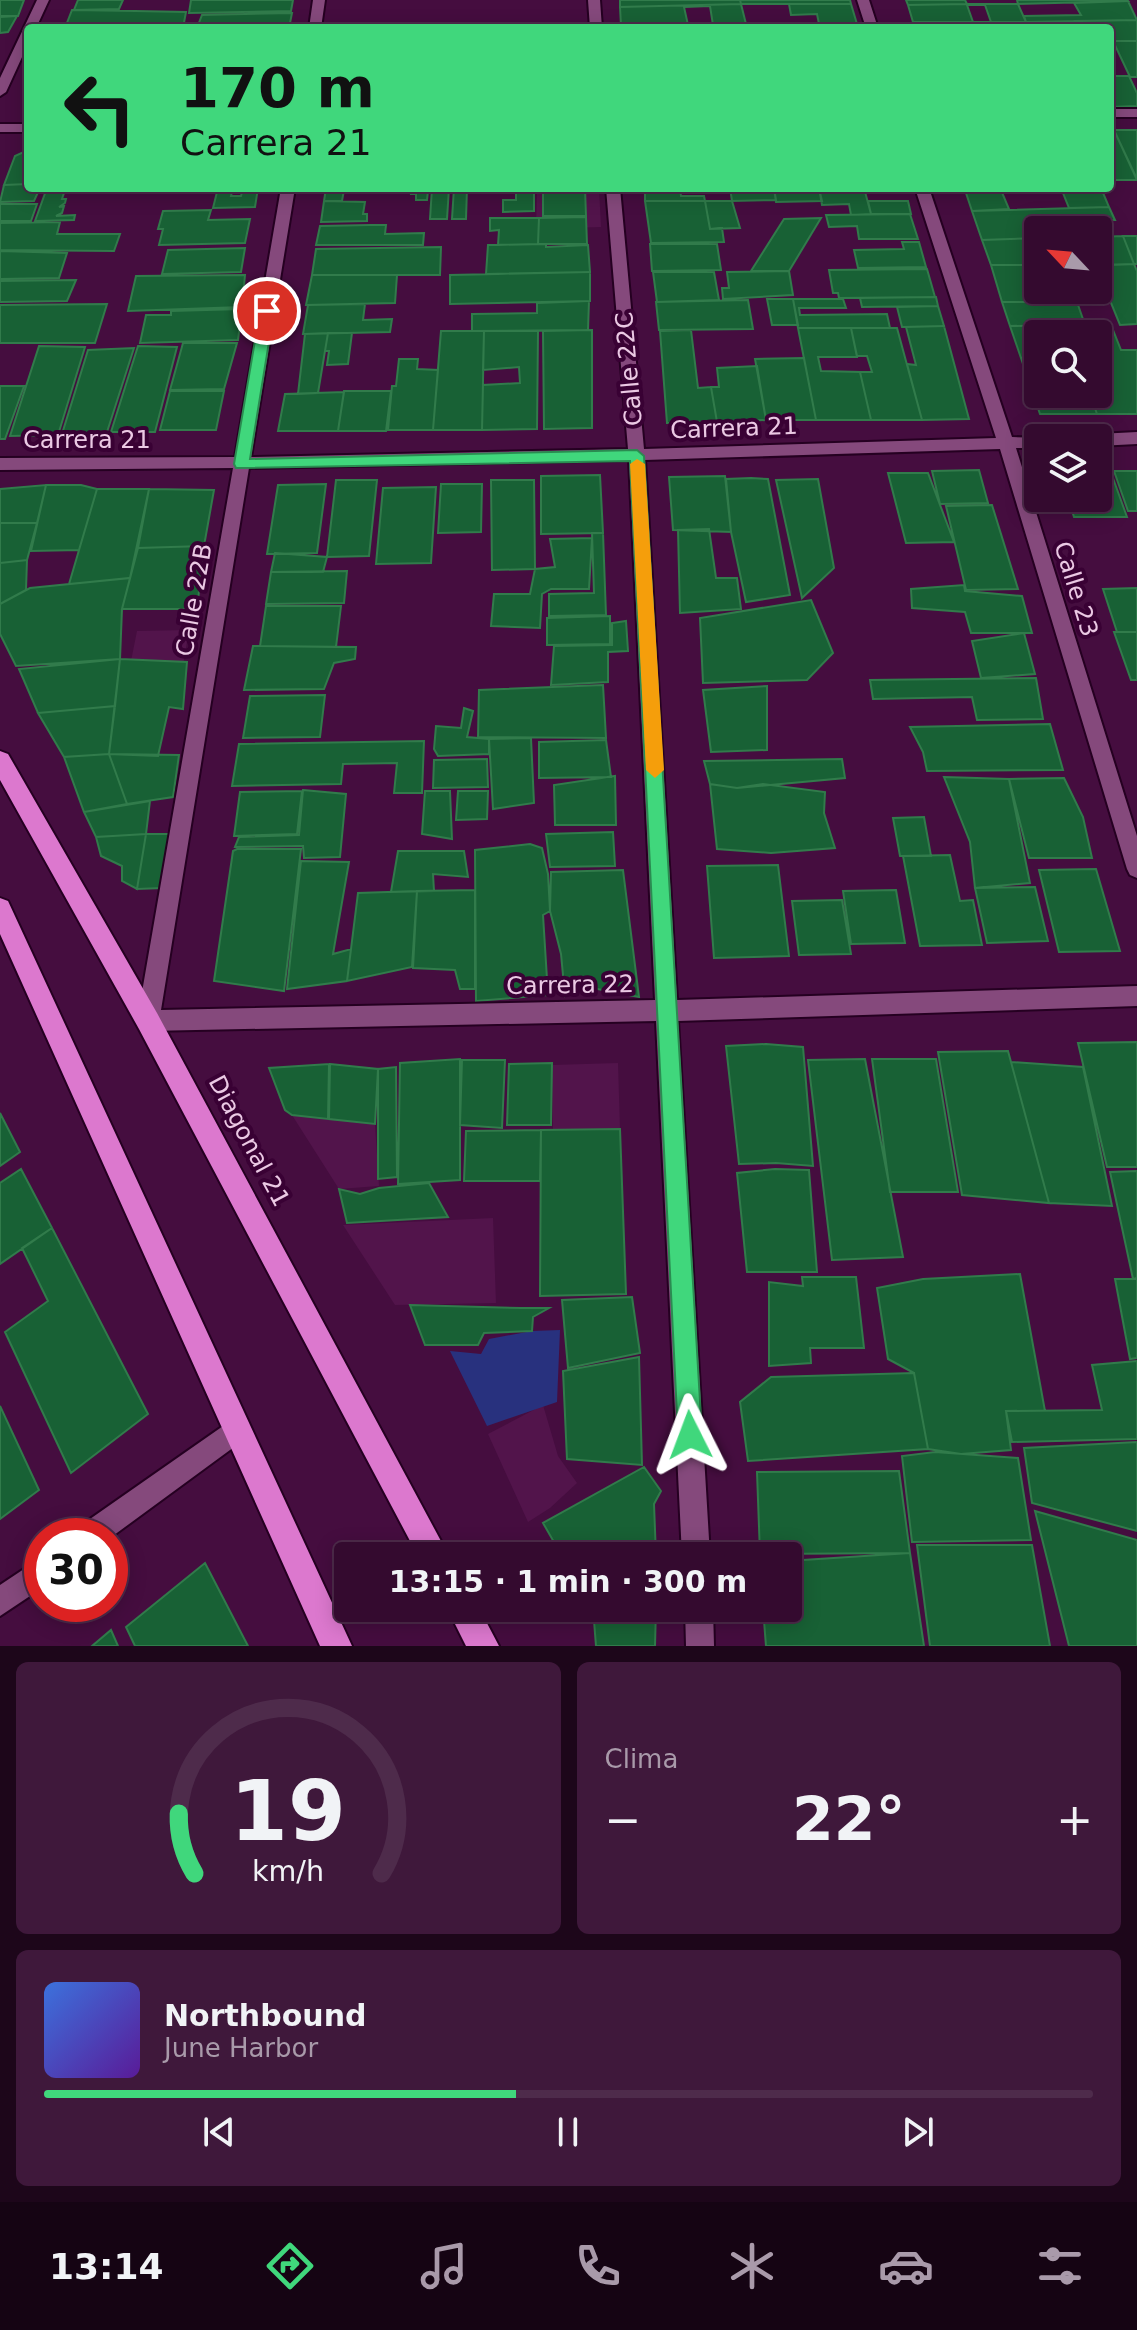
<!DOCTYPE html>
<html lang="es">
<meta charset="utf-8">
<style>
body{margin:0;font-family:"DejaVu Sans",sans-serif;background:#3f183b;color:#f1f3f6;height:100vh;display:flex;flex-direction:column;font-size:30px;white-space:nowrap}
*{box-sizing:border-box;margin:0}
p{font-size:26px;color:#a99aaa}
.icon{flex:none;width:44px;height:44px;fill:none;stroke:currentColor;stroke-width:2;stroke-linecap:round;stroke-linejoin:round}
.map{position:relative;height:1646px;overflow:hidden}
.panel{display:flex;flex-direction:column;gap:16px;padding:16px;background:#1d061a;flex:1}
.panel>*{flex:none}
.guide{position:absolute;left:24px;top:24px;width:1090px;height:168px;border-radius:8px;box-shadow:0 4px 20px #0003,0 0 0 2px #4e2b4b;background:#40d77c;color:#111;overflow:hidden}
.needle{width:52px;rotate:296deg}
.fabs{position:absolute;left:1024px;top:216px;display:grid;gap:16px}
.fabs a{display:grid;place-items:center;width:88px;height:88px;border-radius:8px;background:#340a2f;box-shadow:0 4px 20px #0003,0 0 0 2px #4e2b4b;font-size:40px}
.speed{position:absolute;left:24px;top:1518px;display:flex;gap:16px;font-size:40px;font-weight:700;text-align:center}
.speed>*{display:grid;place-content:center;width:104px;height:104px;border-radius:50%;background:#340a2f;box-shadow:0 4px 20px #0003,0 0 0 2px #4e2b4b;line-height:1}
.speed .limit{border:12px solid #d22;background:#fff;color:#111}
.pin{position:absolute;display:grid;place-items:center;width:68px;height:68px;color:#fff;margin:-34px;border:4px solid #fff;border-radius:50%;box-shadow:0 2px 8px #0007}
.me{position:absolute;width:88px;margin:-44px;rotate:357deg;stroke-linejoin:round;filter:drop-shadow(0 0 6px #0008)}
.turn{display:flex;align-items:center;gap:28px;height:168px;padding:0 24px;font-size:36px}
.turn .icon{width:104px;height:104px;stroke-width:2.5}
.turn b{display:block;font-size:56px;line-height:68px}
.big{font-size:60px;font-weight:700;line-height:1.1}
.panel .card{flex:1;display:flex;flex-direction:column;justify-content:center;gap:12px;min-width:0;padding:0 28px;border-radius:12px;background:#3f183b}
.panel .dial{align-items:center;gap:0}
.dial svg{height:208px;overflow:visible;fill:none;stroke:#4e2b4b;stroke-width:7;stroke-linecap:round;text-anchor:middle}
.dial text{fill:#f1f3f6;stroke:none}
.song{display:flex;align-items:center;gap:24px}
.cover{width:96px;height:96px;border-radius:12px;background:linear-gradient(135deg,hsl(220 70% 55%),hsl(270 70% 35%))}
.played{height:8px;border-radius:4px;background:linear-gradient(90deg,#40d77c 45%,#4e2b4b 45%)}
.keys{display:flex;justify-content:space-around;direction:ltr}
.heat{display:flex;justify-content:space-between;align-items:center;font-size:44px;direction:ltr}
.panel .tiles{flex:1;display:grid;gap:16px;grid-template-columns:1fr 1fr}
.card:last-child{grid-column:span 2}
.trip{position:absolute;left:334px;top:1542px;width:468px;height:80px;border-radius:8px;background:#340a2f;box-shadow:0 4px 20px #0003,0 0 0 2px #4e2b4b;font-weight:700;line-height:80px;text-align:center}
.menu{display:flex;height:128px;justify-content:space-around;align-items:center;background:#150413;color:#a99aaa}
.menu .icon{width:56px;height:56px}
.menu .current{color:#40d77c}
.menu b{font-size:36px;color:#f1f3f6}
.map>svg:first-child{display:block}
</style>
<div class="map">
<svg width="1137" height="1646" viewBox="0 0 1137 1646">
<rect width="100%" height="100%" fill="#450d3f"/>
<path fill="#52144b" d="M537,188H599L601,227L536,229Z
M189,630L179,689L125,691L137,631Z
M618,1063L620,1129L553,1131L552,1065Z
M292,1115L375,1124L379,1186L339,1189Z
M493,1218L496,1303L395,1305L343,1225Z
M543,1405L558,1456L577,1483L550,1508L528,1522L488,1434Z"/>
<path fill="#28317e" d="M560,1330L557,1402L487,1426L450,1351L481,1354L489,1339L532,1331Z"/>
<path fill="#186135" stroke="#317b4b" stroke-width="2" d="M0,0H24L18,16H0Z
M78,0H123L119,9L74,10Z
M191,0H293L291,11L189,13Z
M620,0H740L741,4L620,7Z
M740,0H850L851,4H741Z
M906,0H965L967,4L908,5Z
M1017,0H1127L1128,1L1018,4Z
M1128,1L1137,20L1026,22L1024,16L1081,15L1074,3Z
M741,4L746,24L713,25L710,6L684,7L688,25L621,26L620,7Z
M789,4H851L857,24H819L817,14L791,15Z
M967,4H1018L1026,22H991L985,5H967L973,22H913L908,5Z
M72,10L135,11L186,12L183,28H65Z
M292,13L289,28H197L202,15Z
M17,16L8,32L0,33V17Z
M1137,20V41H1110V28H1078L1075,21Z
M913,22H1026L1028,28H915Z
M782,24H857L858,28H782Z
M688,25L689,28L621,26Z
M1113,41H1137V77H1130Z
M1110,76H1129L1137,93V106L1110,107Z
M1110,130H1114L1137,180H1110Z
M1114,130H1137V177H1136Z
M28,150V184L4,185L15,156Z
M28,184V188H40L34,201L0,202L4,185Z
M47,188H78L65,190L62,199H66L65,203L59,207L64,206L62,213L56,216L75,215L74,220L35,221Z
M86,188H121L119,192L85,193Z
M218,188H233L231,196H241L243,188H258L255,207L213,208Z
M326,188H367L344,190L342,201H324Z
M412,188H432V191H428L427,200H416V194H411Z
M432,188H449L447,219H430Z
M454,188H467L466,219H452Z
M503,188H534V211L503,212V200H516V191H503Z
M543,188H585L586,216H543Z
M645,188H680L681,196H704L705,201H645Z
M730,188H774L776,200L732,201Z
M774,188H819L822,201L776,202Z
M819,188H864L871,214L851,215L849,204L822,205Z
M1061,188H1101L1109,207L1069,208Z
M965,190H1001L1009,209L972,211Z
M324,201L365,202L363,214H367V221L321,222Z
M645,201H705L710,229L722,228L724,242L651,243Z
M705,201H732L740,228L710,229Z
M868,201H908L911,214H871Z
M0,204H37L31,221H0Z
M1109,207L1115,220H1105L1112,236L1098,237V230H1038V238L982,240L972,211Z
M211,210L208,220L250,219L245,243L159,245L163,229H158L163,211Z
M910,214L918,239H859L857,226L829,227L826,215Z
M586,217L587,244H538L539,218Z
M490,218H539L538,244L498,245L499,230L490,231Z
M821,218L789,271H751L784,219Z
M60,222L57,234H120L114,251L0,250V223Z
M370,225H386L385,234L424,233L423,245H316L320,226Z
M1123,236L1134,264L1111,265L1098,237Z
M1123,236H1137V264H1134Z
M1038,238V265H991L982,240Z
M902,242H919L926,267L858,268L854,250L904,249Z
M546,244V247L588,245L590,272L486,274L488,245Z
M650,244H717L721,270L652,271Z
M441,247L440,275H312L316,249Z
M245,248L241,272L162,274L168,250Z
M0,251L67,253L59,278L0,279Z
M1134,264L1137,271V324L1120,325L1105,288H1098V265Z
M991,265H1038V290H1058L1062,302H1002Z
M927,269L935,297L839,298L838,293H833L829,270Z
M789,271L793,295L723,299L722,288H729L727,272Z
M590,272V301L450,304V275Z
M653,272H714L719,300L657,302Z
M245,275L242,307L128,311L136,276Z
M312,275H397L395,303L306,305Z
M76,280L67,301L0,302V281Z
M936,297L938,306L862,307L860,298Z
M767,299H793L798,325H772Z
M793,299H843L846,308H799L800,315L887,314L890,328H798Z
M748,300L753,329L659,330L656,302Z
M589,301L588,330L472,331V314L537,313V303Z
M1002,302H1077L1085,325L1010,326Z
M107,304L95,343H0V305Z
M365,304L363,320L392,319L390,332L303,334L308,305Z
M938,306L944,326L902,327L897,307Z
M242,309L238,340L140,343L146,315H171V311Z
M1064,325H1111L1121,350H1137V414H1097L1090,394H1098V334H1068Z
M1064,325L1068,334H1038V358H1021L1010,326Z
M944,326L969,419L922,420L907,364L916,365L906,327Z
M798,328H851L857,357H818L821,371L860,372L871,420H816Z
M851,328H897L922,420H871L860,372H872L867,356H857Z
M592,330V428L544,429L543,331Z
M691,330L698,388L711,387L717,422L667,423L660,331Z
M441,331H484L482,430H433Z
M484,331H538L537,429L482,430L483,385L520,383L519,367L483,370Z
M328,333H352L348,364L327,365L329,351H325Z
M328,333L318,393L298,394L305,334Z
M183,343H237L224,389L170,390Z
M39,346L85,347L58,435L10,436Z
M138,346L177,347L155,432H111Z
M134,348L107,432L62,434L88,350Z
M804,358L816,420H766L755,359Z
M1021,358H1038V394H1090L1097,414H1040Z
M399,359H418L417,369L438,370L433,430H388L392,386H396Z
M757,366L766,420L717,422L711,387H719L717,368Z
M0,386H24L5,439H0Z
M170,391H224L216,430H160Z
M344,391H391L386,431H338Z
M344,392L338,431H278L285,394Z
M979,470L988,503L940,504L932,471Z
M1098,470H1110L1127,517H1074L1068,498H1098Z
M1114,471H1137V511H1128Z
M888,473H928L954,542L906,543Z
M600,475L603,533L541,534V476Z
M725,476L731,532L673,530L669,477Z
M751,478L768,479L790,595L746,602L731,532L726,479Z
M818,479L834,568L802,598L776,480Z
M336,480H377L369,556L327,557Z
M491,480H534L535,569L492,570Z
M326,484L317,553L267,554L278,485Z
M441,484H482L481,532L438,533Z
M46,485L37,523H0V489Z
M46,485H81L97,489L79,550L31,551Z
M436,487L431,563L376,564L383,488Z
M97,489H149L130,578L69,584Z
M149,489L214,490L204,546L138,548Z
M992,505L1018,589L966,590L946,506Z
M0,523H37L27,560L0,563Z
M709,529L716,578H737L741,609L680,613L678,530Z
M592,533H603L606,615L549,616V594L594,593Z
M592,538L589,589H551L542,594L540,628L491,626L494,594H530L535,569L555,567L550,539Z
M204,546L197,609H122L138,548Z
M275,553L327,557L323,572H271Z
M27,560L26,590L0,604V563Z
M347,571L344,603L266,604L271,572Z
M130,578L122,609L120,659L16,666L0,634V604L30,588Z
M964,585L965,591L1022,596L1032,633H971L965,612L912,608L911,589Z
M1137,588V632H1117L1103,589Z
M811,600L833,653L807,680L703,683L700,618Z
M266,606H341L336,647L260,646Z
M610,616V644L547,645V618Z
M626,621L628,651L608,652V682L551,685L554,646L612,645V623Z
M1114,632H1137V680H1131Z
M1024,633L1035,674L981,678L972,641Z
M253,646H260L356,647L355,659L334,663L324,689L244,690Z
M120,659L187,662L183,709L169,707L158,756L109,754Z
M120,659L115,706L38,713L19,669Z
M1036,678L1043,719L977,720L972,697L873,699L870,680Z
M603,685L606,738L478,737L479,690Z
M767,686V750L711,752L703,690Z
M325,695L320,737L243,738L250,696Z
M115,706L109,754L64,757L38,713Z
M464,708L473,711L467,737L489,739V754L438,756L434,749L436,726L461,728Z
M1050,724L1063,770L927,771L923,752L910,727Z
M531,738L534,803L493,809L489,739Z
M606,740L611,777L539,778V742Z
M424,741L422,793H394L397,763L343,764L341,784L232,786L239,744Z
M109,754L127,804L84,812L64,757Z
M109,754L179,755L173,797L127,804Z
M487,759L488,787L433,788L434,760Z
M842,759L845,778L737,788L710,784L704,761Z
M615,776L616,825H555L554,785Z
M944,777L1009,779L1030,883L975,888L970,842Z
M1064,778L1083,817L1092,858H1029L1009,779Z
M710,784L737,788L763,784L825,792L824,813L835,848L771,853L717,849Z
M303,790L346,794L340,857L304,858L303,846L235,847L239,837L299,835Z
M302,791L297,834L234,836L240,792Z
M425,791H450L452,839L422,834Z
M458,791H488L487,819L456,820Z
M150,801L146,834L96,837L84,812Z
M924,817L931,856H900L893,818Z
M613,832L615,866L550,867L546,834Z
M146,834H175L163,888L137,889Z
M146,834L137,889L122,881V866L101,856L96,837Z
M530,844L542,848L548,874L550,911L543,915L548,995L476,1001L475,850Z
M237,849H301L284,991L214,981L233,851Z
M398,851H464L468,877L433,874L434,891L391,892Z
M950,855L960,901L973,900L982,945L920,946L903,856Z
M301,861L349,862L333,954L351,949L347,981L287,989Z
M778,865L789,956L714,958L707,866Z
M1096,869L1120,951L1059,952L1039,870Z
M623,870L639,997L582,986L565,996L561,954L550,911L551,872Z
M1035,887L1048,941L987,943L975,888Z
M475,890V989H460L455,970L413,968L417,891Z
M896,890L905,943L851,944L843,891Z
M417,891L412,967L347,981L358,893Z
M842,900L851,954L799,955L792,901Z
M1137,1042V1167H1107L1078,1043Z
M766,1044L803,1047L813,1166L776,1163L739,1164L726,1046Z
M1008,1051L1011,1062L1049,1203L962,1195L938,1052Z
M460,1059V1180L398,1184L400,1063Z
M865,1059L903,1257L832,1260L808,1060Z
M872,1059H936L958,1192H890Z
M462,1060H505L502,1128L460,1125Z
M1011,1062L1083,1067L1112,1206L1049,1203Z
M552,1063L551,1125H507L509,1064Z
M329,1064L328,1119L292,1115L285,1110L269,1068Z
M330,1064L378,1069L375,1124L329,1119Z
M396,1067L397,1177L378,1179V1069Z
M0,1113L20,1152L0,1166Z
M620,1129L626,1294L540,1296L541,1130Z
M541,1130L540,1181H464L466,1131Z
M21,1169L52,1228L0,1264V1183Z
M775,1169L809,1170L817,1272H747L737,1173Z
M1137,1171V1278L1133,1279L1110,1172Z
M429,1183L448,1217L347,1223L339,1189L360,1194L379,1188Z
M52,1228L148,1414L71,1473L5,1332L48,1301L22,1248Z
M1020,1274L1045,1411H1006L1011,1450L961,1454L928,1449L914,1373L888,1359L877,1288L923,1279Z
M802,1277H856L864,1348H810L811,1363L769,1366V1282L803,1286Z
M1115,1279H1137V1358L1130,1359Z
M632,1297L640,1353L568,1368L562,1300Z
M410,1305L521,1308H549L533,1317L532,1331L484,1333L478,1345H425Z
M639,1357L642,1465L567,1459L563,1371Z
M1137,1361V1439L1012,1442L1006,1411L1102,1410L1092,1365Z
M914,1373L928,1449L748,1461L740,1402L771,1377Z
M0,1406L39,1490L0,1519Z
M1137,1442V1531L1032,1503L1024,1448Z
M935,1452L1018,1458L1031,1540L912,1542L902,1456Z
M644,1467L661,1491L654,1504L656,1556H562L543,1523Z
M899,1471L910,1553L760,1554L757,1472Z
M1035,1511L1137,1540V1646H1069Z
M917,1545H1032L1050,1646H930Z
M910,1553L924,1646H766L763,1608H788V1561Z
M205,1563L248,1646H135L126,1627Z
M593,1608H656L655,1646H596Z
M111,1630L118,1646H92Z"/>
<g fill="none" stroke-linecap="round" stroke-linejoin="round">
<g stroke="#250021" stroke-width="4">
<path id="minor" d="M37,0H49L36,28H28V44L6,92L0,96V78Z
M313,0H325L321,28H309Z
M588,0H600L602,28H590Z
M857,0H869L878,28H866Z
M1110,109H1137V117H1110Z
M0,124H28V132H0Z
M281,188H295L251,457L628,449L606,188H620L644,449L996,438L915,188H929L1012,437L1044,438H1038V448H1016L1137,836V878L1130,875L1127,869L1000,449L645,460L677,1000L1137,986V1006L678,1021L710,1556H682L656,1021L148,1031L140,1028L137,1021L233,468L0,470V458L235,457ZM629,460L655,1000L161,1010L249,468Z
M1137,432V444L1098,446V438H1091L1098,434Z
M236,1417L245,1421L249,1430L245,1439L110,1538L76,1536L80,1526Z
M42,1557V1588L0,1616V1585Z
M685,1608H713L714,1646H686Z"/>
</g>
<g stroke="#250021" stroke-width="4">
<path id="trunk" d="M0,751L8,754L157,1013L449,1556H418L139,1029L0,780Z
M0,898L8,901L352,1646H320L0,934Z
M447,1608H479L499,1646H466Z"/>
</g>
<use href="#minor" fill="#85497c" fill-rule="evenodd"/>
<use href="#trunk" fill="#dc78ce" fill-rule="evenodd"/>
</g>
<path fill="#40d77c" stroke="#2a8c51" stroke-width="2" d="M267,307L274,311L250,459L637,450L644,456L702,1435L698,1443L690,1447L681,1443L678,1435L630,461L236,468L234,464L260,311Z"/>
<path fill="#f59e0b" d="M637,459L645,464L664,770L655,778L646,770L630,464Z"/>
<g text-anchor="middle" stroke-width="8" stroke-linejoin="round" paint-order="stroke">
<g font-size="24" fill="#ebc9e4" stroke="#390134">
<text transform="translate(629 369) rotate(-95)" y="8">Calle 22C</text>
<text transform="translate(734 428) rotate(-2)" y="8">Carrera 21</text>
<text x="87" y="448">Carrera 21</text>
<text transform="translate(1076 589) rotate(73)" y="8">Calle 23</text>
<text transform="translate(194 600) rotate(-80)" y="8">Calle 22B</text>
<text transform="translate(570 985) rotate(-1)" y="8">Carrera 22</text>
<text transform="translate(249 1141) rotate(62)" y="8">Diagonal 21</text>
</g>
</g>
</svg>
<div class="fabs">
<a><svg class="needle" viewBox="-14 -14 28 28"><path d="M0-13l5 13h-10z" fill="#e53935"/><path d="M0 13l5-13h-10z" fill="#a99aaa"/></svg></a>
<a><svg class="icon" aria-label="search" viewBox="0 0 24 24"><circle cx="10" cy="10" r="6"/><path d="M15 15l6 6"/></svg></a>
<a><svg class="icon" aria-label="layers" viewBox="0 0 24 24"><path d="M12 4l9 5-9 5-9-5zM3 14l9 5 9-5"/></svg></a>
</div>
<div class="speed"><div class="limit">30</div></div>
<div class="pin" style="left:267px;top:311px;background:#d93025"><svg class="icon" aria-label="arrive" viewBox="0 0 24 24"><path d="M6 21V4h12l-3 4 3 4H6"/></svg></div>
<svg class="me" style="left:690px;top:1435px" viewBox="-20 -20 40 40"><path d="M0-17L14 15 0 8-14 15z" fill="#40d77c" stroke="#fff" stroke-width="4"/></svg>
<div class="trip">13:15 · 1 min · 300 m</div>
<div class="guide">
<div class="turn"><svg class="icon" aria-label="left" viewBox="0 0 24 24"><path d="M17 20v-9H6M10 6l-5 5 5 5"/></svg><div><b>170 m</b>Carrera 21</div></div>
</div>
</div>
<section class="panel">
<div class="tiles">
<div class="card dial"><svg viewBox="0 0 100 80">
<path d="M14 69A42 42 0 1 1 86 69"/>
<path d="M14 69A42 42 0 0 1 8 46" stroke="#40d77c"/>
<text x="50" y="56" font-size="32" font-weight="700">19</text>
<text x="50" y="72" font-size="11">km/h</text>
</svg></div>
<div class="card"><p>Clima</p>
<div class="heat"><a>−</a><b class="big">22°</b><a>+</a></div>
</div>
<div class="card">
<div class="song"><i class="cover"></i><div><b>Northbound</b><p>June Harbor</p></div></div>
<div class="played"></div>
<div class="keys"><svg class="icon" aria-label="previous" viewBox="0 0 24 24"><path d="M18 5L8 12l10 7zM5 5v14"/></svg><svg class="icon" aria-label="pause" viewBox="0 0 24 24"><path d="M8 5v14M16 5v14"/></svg><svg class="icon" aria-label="next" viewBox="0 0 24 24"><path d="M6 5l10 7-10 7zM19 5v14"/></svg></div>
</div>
</div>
</section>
<nav class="menu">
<b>13:14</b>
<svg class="icon current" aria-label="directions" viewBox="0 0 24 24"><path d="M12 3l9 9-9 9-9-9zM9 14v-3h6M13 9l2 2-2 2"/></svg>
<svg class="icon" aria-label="music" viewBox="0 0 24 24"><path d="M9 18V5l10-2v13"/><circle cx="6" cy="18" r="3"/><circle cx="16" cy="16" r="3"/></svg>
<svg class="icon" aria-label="phone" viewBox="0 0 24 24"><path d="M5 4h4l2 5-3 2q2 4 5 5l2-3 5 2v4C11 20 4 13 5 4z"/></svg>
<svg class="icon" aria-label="climate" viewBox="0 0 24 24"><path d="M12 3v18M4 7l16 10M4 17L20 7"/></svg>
<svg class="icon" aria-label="car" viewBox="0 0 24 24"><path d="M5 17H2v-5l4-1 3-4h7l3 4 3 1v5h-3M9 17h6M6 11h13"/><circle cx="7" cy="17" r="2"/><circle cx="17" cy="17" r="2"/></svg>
<svg class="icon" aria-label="filters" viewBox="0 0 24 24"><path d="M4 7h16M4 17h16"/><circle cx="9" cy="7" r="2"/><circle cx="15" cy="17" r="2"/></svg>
</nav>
